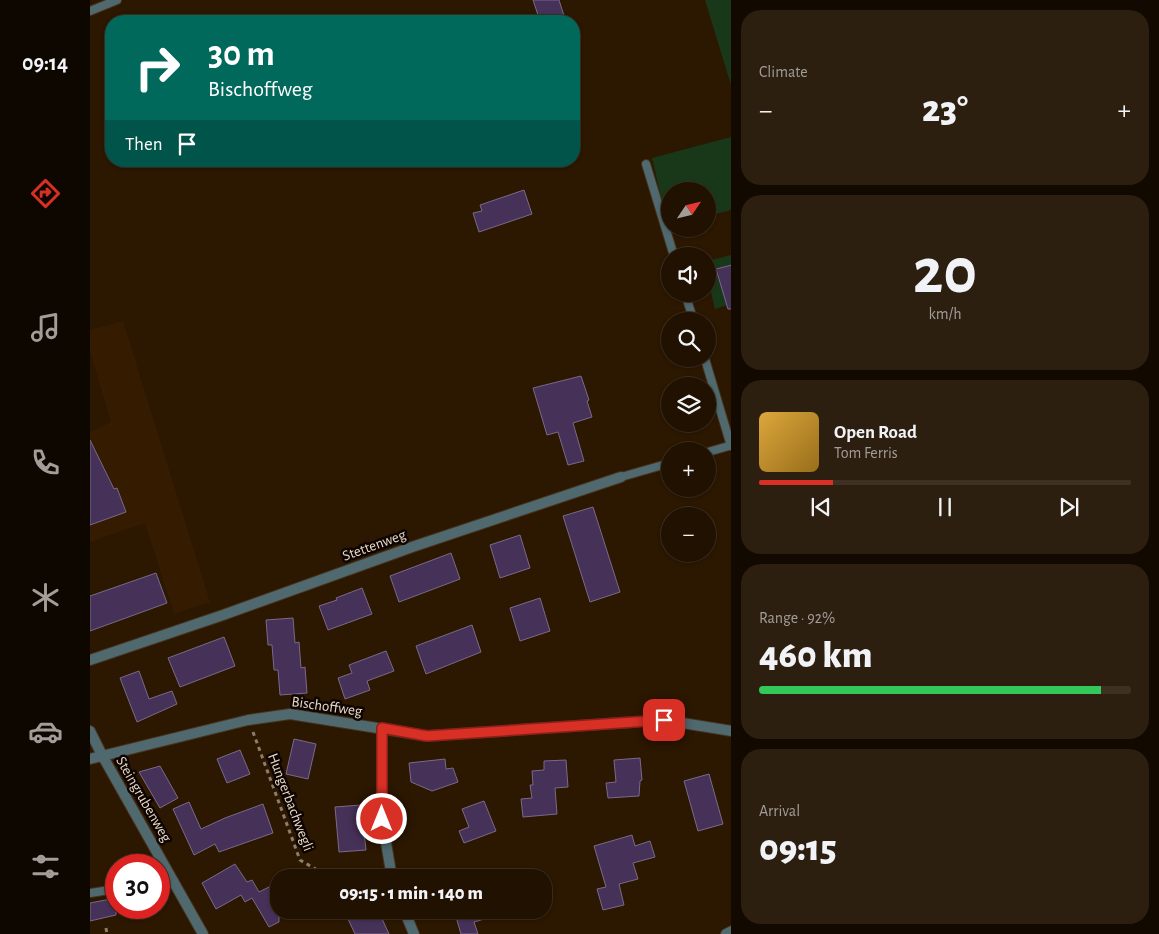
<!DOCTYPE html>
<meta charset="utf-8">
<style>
body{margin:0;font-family:"Alegreya Sans",sans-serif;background:#2d1f10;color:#f1f3f6;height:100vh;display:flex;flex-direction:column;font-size:19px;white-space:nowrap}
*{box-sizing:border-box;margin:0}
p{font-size:16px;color:#a29d99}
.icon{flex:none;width:28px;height:28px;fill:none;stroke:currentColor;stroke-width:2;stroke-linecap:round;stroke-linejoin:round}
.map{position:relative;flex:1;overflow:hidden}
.panel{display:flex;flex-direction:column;gap:10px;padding:10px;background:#120901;width:428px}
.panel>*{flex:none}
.banner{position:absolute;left:15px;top:15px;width:475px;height:152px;border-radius:20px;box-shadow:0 1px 4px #0004,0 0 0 1px #3e3123;background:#00695c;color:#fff;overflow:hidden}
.needle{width:32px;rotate:55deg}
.buttons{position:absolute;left:571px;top:182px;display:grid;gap:10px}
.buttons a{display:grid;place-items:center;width:55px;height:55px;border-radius:50%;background:#211101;box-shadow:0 1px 4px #0004,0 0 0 1px #3e3123;font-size:25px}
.speed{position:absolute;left:15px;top:854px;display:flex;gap:10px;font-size:25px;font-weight:700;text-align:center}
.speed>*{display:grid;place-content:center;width:65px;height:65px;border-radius:50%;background:#211101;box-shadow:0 1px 4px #0004,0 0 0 1px #3e3123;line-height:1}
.speed .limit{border:8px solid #d22;background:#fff;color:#111}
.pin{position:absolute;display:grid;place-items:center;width:42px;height:42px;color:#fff;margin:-21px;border-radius:10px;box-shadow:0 2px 8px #0006}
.me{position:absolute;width:55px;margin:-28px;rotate:0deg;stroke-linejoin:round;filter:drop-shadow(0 0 4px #0008)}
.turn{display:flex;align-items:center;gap:18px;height:105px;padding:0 20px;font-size:22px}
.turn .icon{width:65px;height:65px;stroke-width:2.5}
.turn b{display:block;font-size:35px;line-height:42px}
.then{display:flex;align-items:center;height:48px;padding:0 20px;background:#0003;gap:10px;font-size:19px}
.big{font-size:38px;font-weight:800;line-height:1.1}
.panel .widget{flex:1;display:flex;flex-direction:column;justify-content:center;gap:8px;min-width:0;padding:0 18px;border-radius:20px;background:#2d1f10}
.panel .dial{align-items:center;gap:0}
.dial b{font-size:65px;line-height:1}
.song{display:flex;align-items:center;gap:15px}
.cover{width:60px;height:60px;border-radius:8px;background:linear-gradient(135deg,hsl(40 70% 55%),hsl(40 70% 35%))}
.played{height:5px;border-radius:2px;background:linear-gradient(90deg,#d93025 20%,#3e3123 20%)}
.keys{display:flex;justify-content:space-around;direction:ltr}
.heat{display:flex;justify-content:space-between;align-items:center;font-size:28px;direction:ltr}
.charge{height:8px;border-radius:4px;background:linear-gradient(90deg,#34c759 92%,#3e3123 0)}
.trip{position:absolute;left:180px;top:869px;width:282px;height:50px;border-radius:20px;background:#211101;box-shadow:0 1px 4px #0004,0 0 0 1px #3e3123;font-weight:800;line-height:50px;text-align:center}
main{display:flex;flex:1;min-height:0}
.tabs{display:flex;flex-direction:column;width:90px;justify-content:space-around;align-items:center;background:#0d0700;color:#a29d99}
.tabs .icon{width:35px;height:35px}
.tabs .current{color:#d93025}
.tabs b{font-size:22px;color:#f1f3f6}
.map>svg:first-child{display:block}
</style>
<main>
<nav class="tabs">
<b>09:14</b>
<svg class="icon current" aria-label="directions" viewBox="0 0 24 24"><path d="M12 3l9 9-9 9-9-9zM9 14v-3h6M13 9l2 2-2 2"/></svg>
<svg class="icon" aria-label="music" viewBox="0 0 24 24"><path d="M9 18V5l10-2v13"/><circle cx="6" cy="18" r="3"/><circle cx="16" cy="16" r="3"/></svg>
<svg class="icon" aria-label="phone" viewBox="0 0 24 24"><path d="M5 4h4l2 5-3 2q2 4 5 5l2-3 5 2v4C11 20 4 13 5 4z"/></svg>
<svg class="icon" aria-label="climate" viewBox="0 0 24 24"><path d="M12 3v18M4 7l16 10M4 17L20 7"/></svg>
<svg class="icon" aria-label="car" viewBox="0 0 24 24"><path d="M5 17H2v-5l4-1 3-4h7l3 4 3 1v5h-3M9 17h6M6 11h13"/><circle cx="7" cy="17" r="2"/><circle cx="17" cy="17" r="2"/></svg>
<svg class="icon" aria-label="filters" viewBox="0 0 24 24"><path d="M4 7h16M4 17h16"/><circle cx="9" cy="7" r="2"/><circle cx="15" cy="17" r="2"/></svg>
</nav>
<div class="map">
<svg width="642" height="934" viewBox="0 0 642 934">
<rect width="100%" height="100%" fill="#2c1701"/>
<path fill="#351b00" d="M33,321L120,602L84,614L55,523L0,542V432L21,422L0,351V330Z"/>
<path fill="#193819" d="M615,0H641V85Z
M641,137V210L618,216V191H580V226L578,227L562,158Z
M641,255V304L625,309L618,280V261Z"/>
<path fill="#463158" stroke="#796a88" d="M443,0H469L475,19L468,21H450Z
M434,190L442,214L389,232L383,213L392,211L390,205Z
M642,265V309H638L626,269Z
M491,376L499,400L497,401L502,417L483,423L494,461L478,465L468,432L457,435L443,388Z
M0,440L24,489L27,488L36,512L0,525Z
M503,507L530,592L500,602L473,516Z
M430,535L440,568L410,578L400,545Z
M361,553L370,579L309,602L300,576Z
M66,573L77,603L0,631V596Z
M272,588L282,614L238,630L229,606L247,600L246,598Z
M450,598L460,631L430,641L420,608Z
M203,618L205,643L209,642L211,668L215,667L217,693L190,695L188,670H184L182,645H178L176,620Z
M382,625L391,652L336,674L326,646Z
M134,637L145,666L90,687L78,658Z
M296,651L304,671L277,681L280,690L255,699L248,678L262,673L259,665Z
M49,671L59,699L82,691L87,704L47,722L30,678Z
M204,739L226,744L218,779L196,774Z
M150,750L160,774L137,783L127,759Z
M550,758L552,780L550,781L549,796L518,798L516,783L526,782L524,760Z
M355,759L356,769L363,768L368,782L342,791L321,782L319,763Z
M476,760L478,787L465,788L467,814L433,817L431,799L442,798L440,785H443L442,771L454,770V761Z
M70,766L88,798L70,808L49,772Z
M619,774L633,824L608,831L594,781Z
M394,801L406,831L374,843L369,831L379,827L372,809Z
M99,802L111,829L135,818L173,804L183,833L129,852L125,844L104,855L83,809Z
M271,805L276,850L249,852L245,807Z
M542,835L545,846L560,841L565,857L543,863L548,879L529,884L534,905L513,910L507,889L516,887L504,846Z
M145,864L157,882L162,880L169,892L189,882V922L179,927L162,898L155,902L151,895L126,909L112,883Z
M26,898V915L0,921V903Z
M278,910H288L299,934H265L258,919Z
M364,910H410L411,914L384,922L388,934H371Z"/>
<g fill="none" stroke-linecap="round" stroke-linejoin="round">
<g stroke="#46321d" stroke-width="10">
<path id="service" d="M0,11L27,0
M556,164L584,256
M595,294L604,321
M615,359L641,446
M618,452L642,445
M531,477L580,463
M69,883L84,881
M0,893L26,889"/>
</g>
<g stroke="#46321d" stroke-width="12">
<path id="minor" d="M0,660L133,615L325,546L531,477
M292,728V819L302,878
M0,731L12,755L113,934
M0,759L158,720L200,714L337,736L574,720L642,731
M314,910L324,934
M636,934L642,931"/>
</g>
<path stroke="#8f7d6b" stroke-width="3" stroke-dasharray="4 4" stroke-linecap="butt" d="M163,732L210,860L241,878
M16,928L17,934"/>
<use href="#service" stroke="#4f696f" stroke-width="8"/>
<use href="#minor" stroke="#4f696f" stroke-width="10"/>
</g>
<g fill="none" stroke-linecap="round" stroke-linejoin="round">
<g stroke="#8d1f18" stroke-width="12">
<path id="route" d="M292,819V728L337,736L574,720"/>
</g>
<use href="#route" stroke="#d93025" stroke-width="9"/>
</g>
<g text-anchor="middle" stroke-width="5" stroke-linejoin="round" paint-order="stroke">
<g font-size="15" fill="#e8d9cb" stroke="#0e0501">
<text transform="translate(284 545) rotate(-20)" y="5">Stettenweg</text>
<text transform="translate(237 706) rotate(8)" y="5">Bischoffweg</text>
<text transform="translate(54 799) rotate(60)" y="5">Steingrubenweg</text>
<text transform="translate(201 802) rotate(69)" y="5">Hungerbachwegli</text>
</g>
</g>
</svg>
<div class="buttons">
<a><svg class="needle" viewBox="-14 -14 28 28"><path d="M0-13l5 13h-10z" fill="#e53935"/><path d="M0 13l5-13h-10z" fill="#a29d99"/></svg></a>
<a><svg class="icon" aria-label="sound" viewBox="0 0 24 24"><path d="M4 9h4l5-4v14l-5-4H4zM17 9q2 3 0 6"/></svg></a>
<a><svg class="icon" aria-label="search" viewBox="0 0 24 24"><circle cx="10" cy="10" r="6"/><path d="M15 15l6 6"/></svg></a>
<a><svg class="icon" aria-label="layers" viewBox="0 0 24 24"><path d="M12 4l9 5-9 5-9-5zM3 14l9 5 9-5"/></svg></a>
<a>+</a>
<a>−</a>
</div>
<div class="speed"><div class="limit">30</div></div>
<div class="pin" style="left:574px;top:720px;background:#d93025"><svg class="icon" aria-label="arrive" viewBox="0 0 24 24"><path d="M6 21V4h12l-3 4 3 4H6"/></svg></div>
<svg class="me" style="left:292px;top:819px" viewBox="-20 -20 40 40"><circle r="17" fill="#d93025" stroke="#fff" stroke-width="3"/><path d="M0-11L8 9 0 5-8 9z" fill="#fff"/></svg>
<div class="trip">09:15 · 1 min · 140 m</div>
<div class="banner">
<div class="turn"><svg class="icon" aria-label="right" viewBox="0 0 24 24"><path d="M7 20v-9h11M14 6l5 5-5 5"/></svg><div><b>30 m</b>Bischoffweg</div></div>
<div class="then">Then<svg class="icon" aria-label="arrive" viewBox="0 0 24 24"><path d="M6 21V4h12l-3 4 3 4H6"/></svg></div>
</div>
</div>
<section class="panel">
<div class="widget"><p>Climate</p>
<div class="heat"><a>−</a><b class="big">23°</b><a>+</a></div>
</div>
<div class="widget dial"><b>20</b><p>km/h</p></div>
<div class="widget">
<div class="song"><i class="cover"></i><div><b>Open Road</b><p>Tom Ferris</p></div></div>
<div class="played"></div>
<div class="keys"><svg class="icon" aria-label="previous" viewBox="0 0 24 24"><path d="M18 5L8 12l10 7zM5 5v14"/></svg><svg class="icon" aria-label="pause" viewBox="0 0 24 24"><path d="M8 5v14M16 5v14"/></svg><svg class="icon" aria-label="next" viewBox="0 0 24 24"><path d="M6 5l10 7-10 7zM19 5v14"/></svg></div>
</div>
<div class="widget"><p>Range · 92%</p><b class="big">460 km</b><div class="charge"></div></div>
<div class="widget"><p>Arrival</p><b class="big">09:15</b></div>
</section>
</main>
